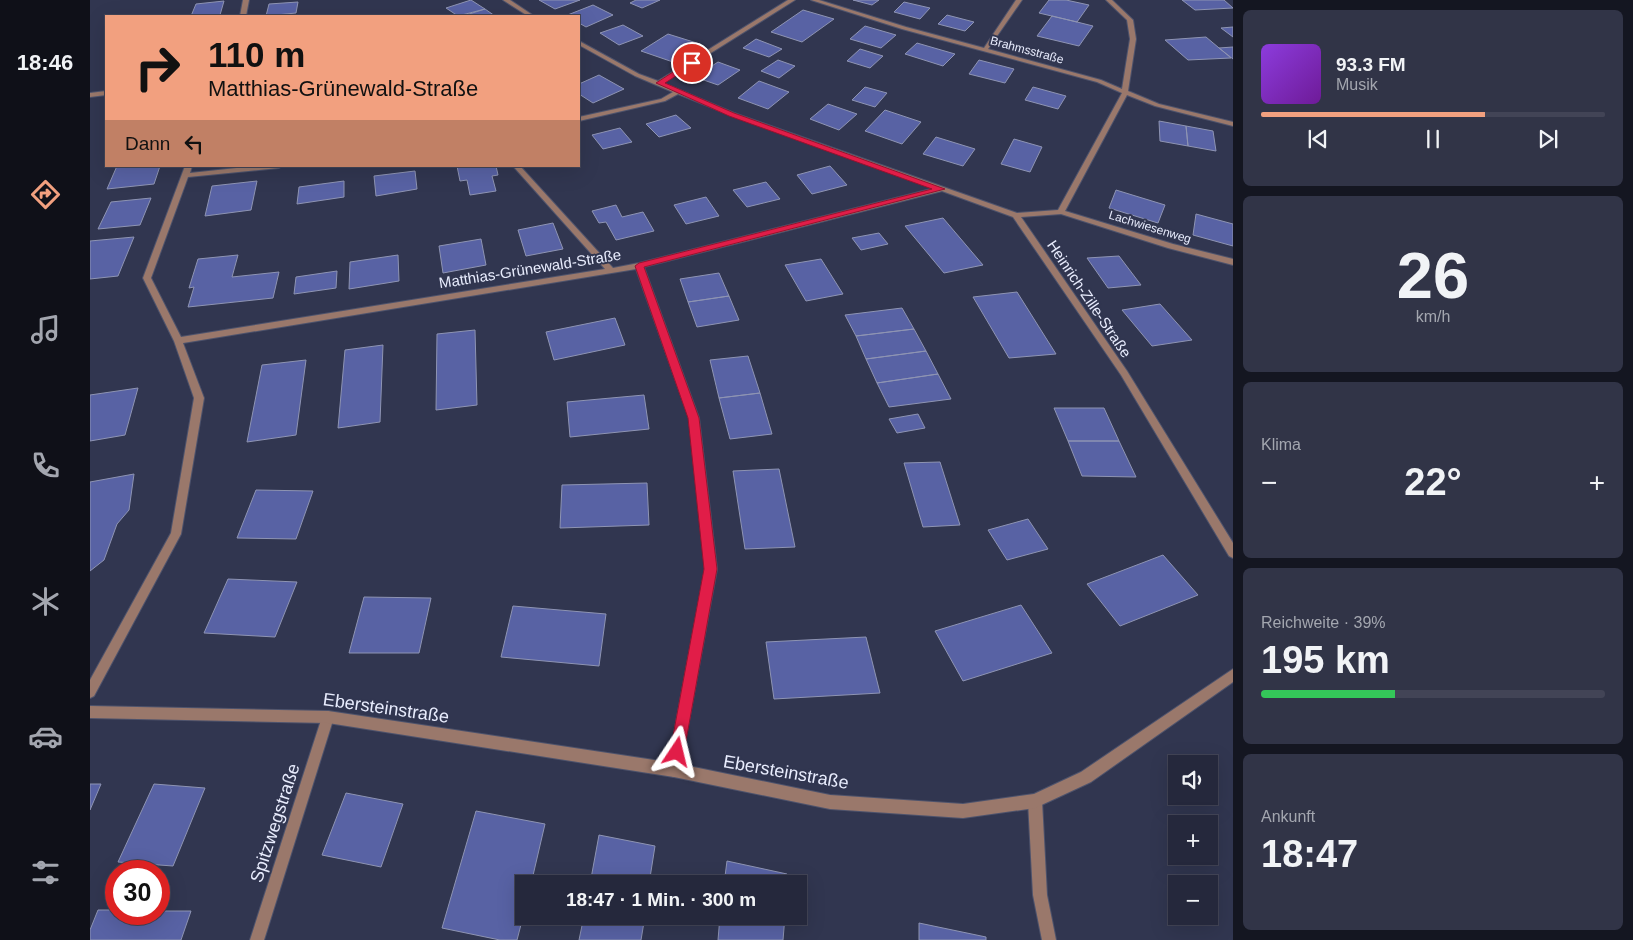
<!DOCTYPE html>
<html lang="de">
<meta charset="utf-8">
<style>
body{margin:0;font-family:Helvetica,sans-serif;background:#313447;color:#f1f3f6;height:100vh;display:flex;flex-direction:column;font-size:19px;white-space:nowrap}
*{box-sizing:border-box;margin:0}
p{font-size:16px;color:#a3a6af}
.icon{flex:none;width:28px;height:28px;fill:none;stroke:currentColor;stroke-width:2;stroke-linecap:round;stroke-linejoin:round}
.map{position:relative;flex:1;overflow:hidden}
.panel{display:flex;flex-direction:column;gap:10px;padding:10px;background:#141621;width:400px}
.panel>*{flex:none}
.hud{position:absolute;left:15px;top:15px;width:475px;height:152px;border-radius:0px;box-shadow:0 5px 20px #0002,0 0 0 1px #424456;background:#f2a07f;color:#111;overflow:hidden}
.buttons{position:absolute;left:1078px;top:755px;display:grid;gap:10px}
.buttons a{display:grid;place-items:center;width:50px;height:50px;border-radius:0px;background:#25283c;box-shadow:0 5px 20px #0002,0 0 0 1px #424456;font-size:25px}
.speed{position:absolute;left:15px;top:860px;display:flex;gap:10px;font-size:25px;font-weight:700;text-align:center}
.speed>*{display:grid;place-content:center;width:65px;height:65px;border-radius:50%;background:#25283c;box-shadow:0 5px 20px #0002,0 0 0 1px #424456;line-height:1}
.speed .limit{border:8px solid #d22;background:#fff;color:#111}
.pin{position:absolute;display:grid;place-items:center;width:42px;height:42px;color:#fff;margin:-21px;border:2px solid #fff;border-radius:50%;box-shadow:0 1px 5px #0007}
.me{position:absolute;width:55px;margin:-28px;rotate:10deg;stroke-linejoin:round;filter:drop-shadow(0 0 4px #0008)}
.turn{display:flex;align-items:center;gap:18px;height:105px;padding:0 20px;font-size:22px}
.turn .icon{width:65px;height:65px;stroke-width:2.5}
.turn b{display:block;font-size:35px;line-height:42px}
.then{display:flex;align-items:center;height:48px;padding:0 20px;background:#0003;gap:10px;font-size:19px}
.big{font-size:38px;font-weight:800;line-height:1.1}
.panel .widget{flex:1;display:flex;flex-direction:column;justify-content:center;gap:8px;min-width:0;padding:0 18px;border-radius:8px;background:#313447}
.panel .dial{align-items:center;gap:0}
.dial b{font-size:65px;line-height:1}
.song{display:flex;align-items:center;gap:15px}
.cover{width:60px;height:60px;border-radius:8px;background:linear-gradient(135deg,hsl(270 70% 55%),hsl(280 70% 35%))}
.played{height:5px;border-radius:2px;background:linear-gradient(90deg,#f2a07f 65%,#424456 65%)}
.keys{display:flex;justify-content:space-around;direction:ltr}
.heat{display:flex;justify-content:space-between;align-items:center;font-size:28px;direction:ltr}
.charge{height:8px;border-radius:4px;background:linear-gradient(90deg,#34c759 39%,#424456 0)}
.trip{position:absolute;left:425px;top:875px;width:292px;height:50px;border-radius:0px;background:#25283c;box-shadow:0 5px 20px #0002,0 0 0 1px #424456;font-weight:800;line-height:50px;text-align:center}
main{display:flex;flex:1;min-height:0}
.tab-bar{display:flex;flex-direction:column;width:90px;justify-content:space-around;align-items:center;background:#0f1018;color:#a3a6af}
.tab-bar .icon{width:35px;height:35px}
.tab-bar .current{color:#f2a07f}
.tab-bar b{font-size:22px;color:#f1f3f6}
.map>svg:first-child{display:block}
</style>
<main>
<nav class="tab-bar">
<b>18:46</b>
<svg class="icon current" aria-label="directions" viewBox="0 0 24 24"><path d="M12 3l9 9-9 9-9-9zM9 14v-3h6M13 9l2 2-2 2"/></svg>
<svg class="icon" aria-label="music" viewBox="0 0 24 24"><path d="M9 18V5l10-2v13"/><circle cx="6" cy="18" r="3"/><circle cx="16" cy="16" r="3"/></svg>
<svg class="icon" aria-label="phone" viewBox="0 0 24 24"><path d="M5 4h4l2 5-3 2q2 4 5 5l2-3 5 2v4C11 20 4 13 5 4z"/></svg>
<svg class="icon" aria-label="climate" viewBox="0 0 24 24"><path d="M12 3v18M4 7l16 10M4 17L20 7"/></svg>
<svg class="icon" aria-label="car" viewBox="0 0 24 24"><path d="M5 17H2v-5l4-1 3-4h7l3 4 3 1v5h-3M9 17h6M6 11h13"/><circle cx="7" cy="17" r="2"/><circle cx="17" cy="17" r="2"/></svg>
<svg class="icon" aria-label="filters" viewBox="0 0 24 24"><path d="M4 7h16M4 17h16"/><circle cx="9" cy="7" r="2"/><circle cx="15" cy="17" r="2"/></svg>
</nav>
<div class="map">
<svg width="1143" height="940" viewBox="0 0 1143 940">
<rect width="100%" height="100%" fill="#313650"/>
<path fill="#5862a4" stroke="#8e94b3" d="M381,0L395,9L368,16L356,8Z
M449,0H490L465,9Z
M546,0H570L552,8L540,3Z
M763,0H789L782,5Z
M959,0H976L999,5L987,22L949,13Z
M1092,0H1134L1143,8L1105,10Z
M134,1L130,15L101,16L106,4Z
M208,2L206,13L176,16L179,4Z
M814,2L840,8L830,19L804,12Z
M503,5L523,15L496,27L489,23V16H475Z
M395,9L405,16H373Z
M713,10L744,19L712,42L681,32Z
M857,15L884,22L875,31L848,24Z
M962,16L987,22L1003,26L989,46L947,36Z
M533,25L553,36L529,45L510,33Z
M775,26L806,35L791,48L760,39Z
M1143,27V37L1131,28Z
M578,34L610,44L583,62L551,51Z
M1116,37L1141,58L1098,60L1075,40Z
M666,39L692,49L679,57L653,48Z
M827,43L865,54L853,66L815,54Z
M1143,47V59L1129,48Z
M770,49L793,56L780,68L757,61Z
M688,60L705,66L689,78L671,71Z
M889,60L924,69L915,83L879,74Z
M628,62L650,70L628,85L605,77Z
M509,75L534,89L503,103L489,94V84Z
M669,81L699,92L678,109L648,98Z
M775,87L797,93L785,107L762,100Z
M943,87L976,96L968,109L935,100Z
M738,104L767,114L749,130L720,119Z
M795,110L831,122L812,144L775,131Z
M586,115L601,128L569,137L556,124Z
M1069,121L1096,126L1098,146L1070,141Z
M1096,126L1123,131L1126,151L1098,146Z
M530,128L542,142L513,149L502,135Z
M846,137L885,149L873,166L833,154Z
M924,139L952,147L940,172L911,164Z
M27,166H70L64,184L17,189Z
M367,166H406L408,175L402,176L406,191L380,195L377,180L370,181Z
M740,166L757,185L722,194L707,175Z
M325,171L327,189L286,196L284,176Z
M167,181L161,210L115,216L122,186Z
M254,181V197L207,204L209,187Z
M676,182L690,199L657,207L643,190Z
M1026,190L1075,205L1068,223L1019,208Z
M616,197L629,216L596,224L584,205Z
M61,198L50,225L8,229L21,202Z
M526,205L532,217L553,212L564,231L526,240L516,222L509,223L502,211Z
M1106,214L1143,224V246L1103,235Z
M853,218L893,265L854,273L815,226Z
M463,223L473,249L436,256L428,230Z
M789,233L798,244L771,250L762,238Z
M44,237L28,276L0,279V241Z
M391,239L396,265L353,273L349,246Z
M148,255L142,277L189,272L183,298L98,307L104,287L99,288L108,259Z
M308,255L309,281L259,289L260,262Z
M1029,256L1051,285L1018,288L997,258Z
M731,259L753,294L716,301L695,265Z
M247,271L246,288L204,294L206,277Z
M629,273L639,296L598,302L590,279Z
M927,292L966,354L919,358L883,297Z
M639,296L649,320L607,327L598,302Z
M1070,304L1102,340L1062,346L1032,310Z
M812,308L824,329L766,336L755,315Z
M525,318L535,345L464,360L456,332Z
M824,329L836,351L776,359L766,336Z
M385,330L387,405L346,410L347,334Z
M293,345L290,422L248,428L255,350Z
M836,351L848,374L787,383L776,359Z
M658,356L670,393L629,398L620,360Z
M216,360L206,435L157,442L172,365Z
M848,374L861,399L799,407L787,383Z
M48,388L35,435L0,441V395Z
M670,393L682,434L640,439L629,398Z
M554,395L559,429L480,437L477,402Z
M964,408H1014L1029,441H978Z
M828,414L835,428L807,433L799,419Z
M978,441H1029L1046,477L992,476Z
M850,462L870,525L833,527L814,463Z
M689,469L705,547L655,549L643,471Z
M44,474L39,510L27,524L14,560L0,571V482Z
M557,483L559,525L470,528L472,485Z
M166,490L223,491L206,539L147,538Z
M938,519L958,549L917,560L898,530Z
M1073,555L1108,595L1030,626L997,584Z
M138,579L207,582L185,637L114,633Z
M274,597L341,598L329,653H259Z
M931,605L962,653L873,681L845,631Z
M423,606L516,614L509,666L411,657Z
M776,637L790,693L684,699L676,642Z
M0,784H11L0,810Z
M64,784L115,788L83,866L28,862Z
M256,793L313,804L291,867L232,855Z
M386,811L455,824L441,884H434V913L427,940H410L352,928Z
M509,835L565,846L559,884H500Z
M637,861L697,874V884H634Z
M8,910H26V914H69V911H101L91,940H0V930Z
M494,916H555L551,940H489Z
M630,916H695L693,940H628Z
M829,923L896,937V940H829Z"/>
<g fill="none" stroke-linecap="round" stroke-linejoin="round">
<g stroke="#4e536c" stroke-width="2">
<path id="minor" d="M153,0H159L156,16H150Z
M413,0H420L444,16H438Z
M698,0H705L573,83L644,113L927,213L968,210L1032,93L1007,82L812,29L721,0H729L816,27L894,48L926,0H932L898,49L1011,80L1032,89L1040,39L1037,20L1016,0H1022L1043,20L1046,39L1038,91L1069,104L1143,122V126L1065,106L1037,95L975,211L1083,244L1143,259V265L1078,248L971,214L931,217L1037,371L1143,543V558L1139,556L1031,375L923,217L852,191L554,267L609,418L627,569L589,775L584,777L579,775L577,770L615,569L599,418L546,269L93,343L114,398L91,534L4,696L0,698V680L81,533L104,398L84,341L53,278L95,166H102L100,173L165,166H192L189,168L98,177L61,278L91,337L515,269L423,166H430L523,268L549,263L845,188L640,115L588,94L575,101L489,121V117L571,99L583,92L545,76L489,45V41L549,74L568,81Z
M16,91V95L0,97V93Z
M238,711L242,713L244,717L174,940H160L232,717L234,713Z
M945,794L950,796L952,801L957,895L966,940H952L943,895L938,801L940,796Z"/>
</g>
<g stroke="#4e536c" stroke-width="2">
<path id="tertiary" d="M1143,669V682L1001,782L945,808L873,818L740,809L584,777L238,723L0,718V706L238,711L584,763L740,795L873,804L944,794L991,772Z"/>
</g>
<use href="#minor" fill="#9a786b" fill-rule="evenodd"/>
<use href="#tertiary" fill="#9a786b" fill-rule="evenodd"/>
</g>
<path fill="#e11d48" stroke="#92132f" d="M600,61L606,63L575,83L644,113L855,189L554,267L609,418L627,569L594,752L592,757L587,759L582,757L580,752L614,569L598,418L545,266L549,263L842,189L639,116L566,83Z"/>
<g text-anchor="middle" stroke-width="4" stroke-linejoin="round" paint-order="stroke">
<g font-size="12" fill="#e8ecfd" stroke="#313650">
<text transform="translate(937 50) rotate(15)" y="4">Brahmsstraße</text>
<text transform="translate(1060 227) rotate(17)" y="4">Lachwiesenweg</text>
</g>
<g font-size="15" fill="#e8ecfd" stroke="#313650">
<text transform="translate(440 269) rotate(-9)" y="5">Matthias-Grünewald-Straße</text>
<text transform="translate(999 299) rotate(56)" y="5">Heinrich-Zille-Straße</text>
</g>
<g font-size="18" fill="#e8ecfd" stroke="#313650">
<text transform="translate(296 708) rotate(8)" y="6">Ebersteinstraße</text>
<text transform="translate(696 772) rotate(10)" y="6">Ebersteinstraße</text>
<text transform="translate(185 823) rotate(-72)" y="6">Spitzwegstraße</text>
</g>
</g>
</svg>
<div class="buttons">
<a><svg class="icon" aria-label="sound" viewBox="0 0 24 24"><path d="M4 9h4l5-4v14l-5-4H4zM17 9q2 3 0 6"/></svg></a>
<a>+</a>
<a>−</a>
</div>
<div class="speed"><div class="limit">30</div></div>
<div class="pin" style="left:602px;top:63px;background:#d93025"><svg class="icon" aria-label="arrive" viewBox="0 0 24 24"><path d="M6 21V4h12l-3 4 3 4H6"/></svg></div>
<svg class="me" style="left:587px;top:752px" viewBox="-20 -20 40 40"><path d="M0-17L14 15 0 8-14 15z" fill="#e11d48" stroke="#fff" stroke-width="4"/></svg>
<div class="trip">18:47 · 1 Min. · 300 m</div>
<div class="hud">
<div class="turn"><svg class="icon" aria-label="right" viewBox="0 0 24 24"><path d="M7 20v-9h11M14 6l5 5-5 5"/></svg><div><b>110 m</b>Matthias-Grünewald-Straße</div></div>
<div class="then">Dann<svg class="icon" aria-label="left" viewBox="0 0 24 24"><path d="M17 20v-9H6M10 6l-5 5 5 5"/></svg></div>
</div>
</div>
<section class="panel">
<div class="widget">
<div class="song"><i class="cover"></i><div><b>93.3 FM</b><p>Musik</p></div></div>
<div class="played"></div>
<div class="keys"><svg class="icon" aria-label="previous" viewBox="0 0 24 24"><path d="M18 5L8 12l10 7zM5 5v14"/></svg><svg class="icon" aria-label="pause" viewBox="0 0 24 24"><path d="M8 5v14M16 5v14"/></svg><svg class="icon" aria-label="next" viewBox="0 0 24 24"><path d="M6 5l10 7-10 7zM19 5v14"/></svg></div>
</div>
<div class="widget dial"><b>26</b><p>km/h</p></div>
<div class="widget"><p>Klima</p>
<div class="heat"><a>−</a><b class="big">22°</b><a>+</a></div>
</div>
<div class="widget"><p>Reichweite · 39%</p><b class="big">195 km</b><div class="charge"></div></div>
<div class="widget"><p>Ankunft</p><b class="big">18:47</b></div>
</section>
</main>
